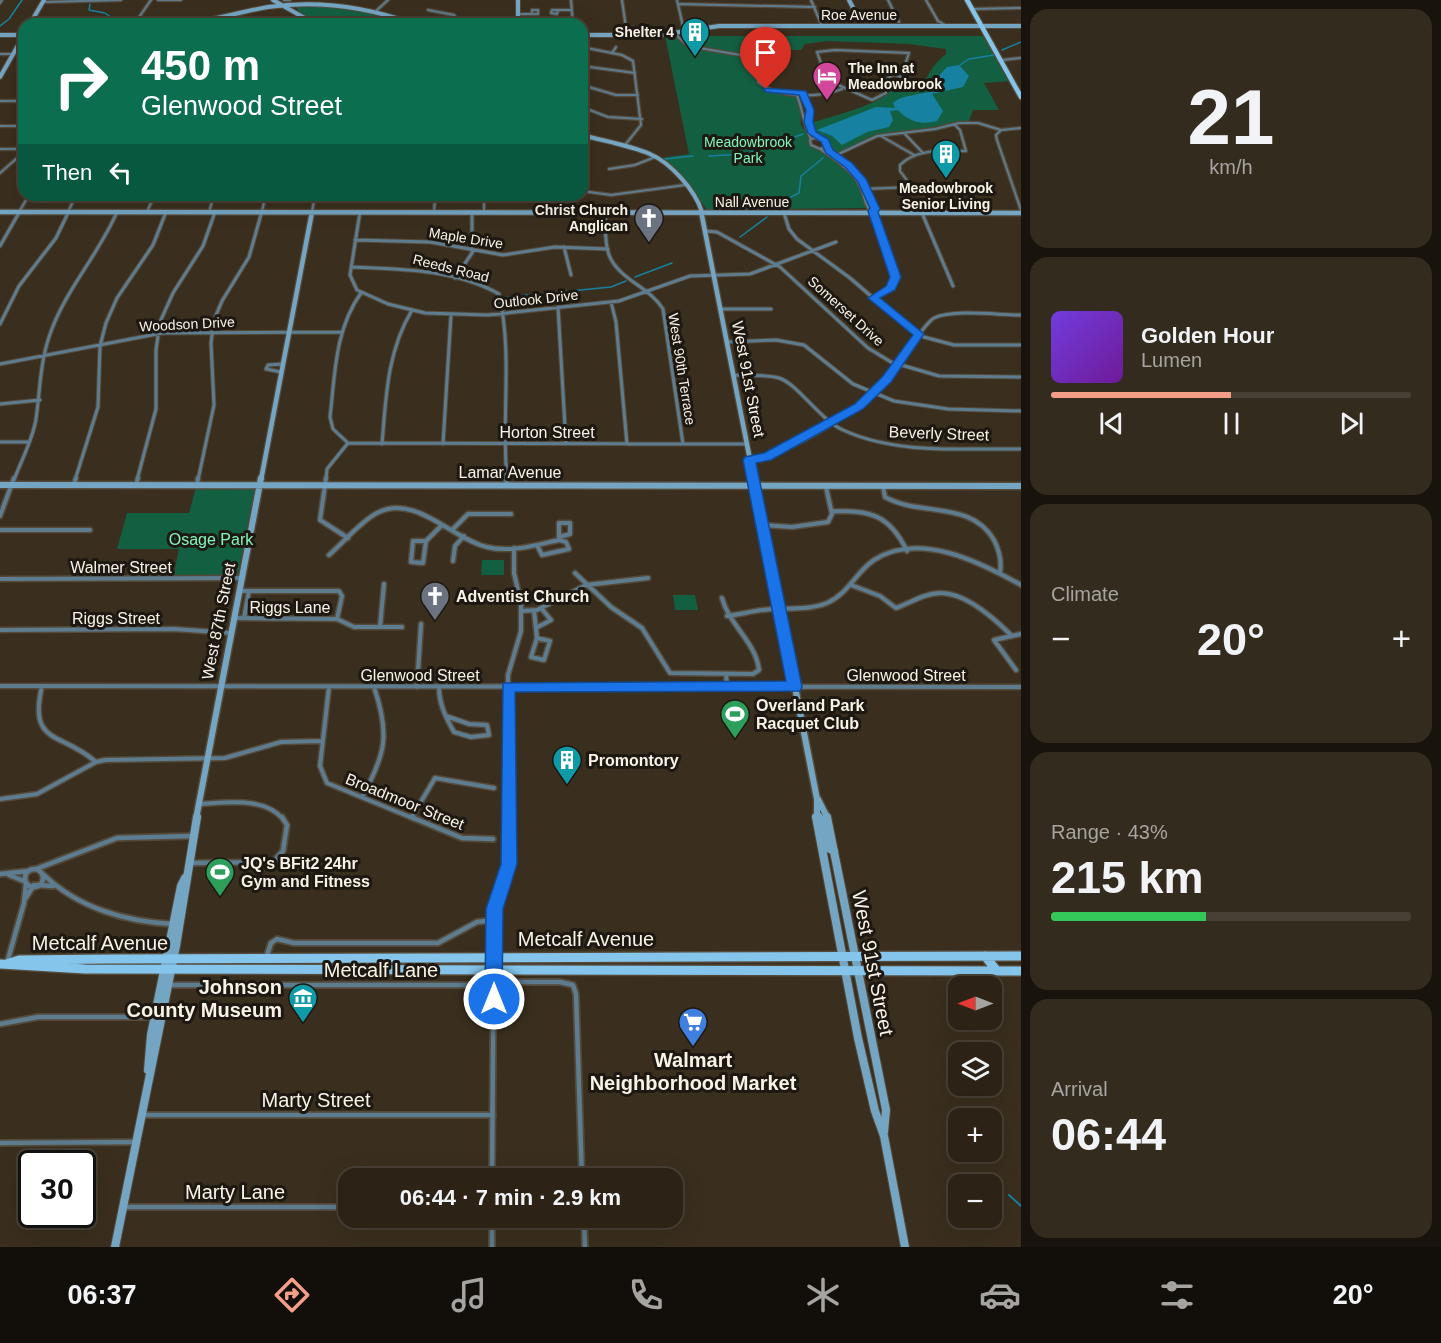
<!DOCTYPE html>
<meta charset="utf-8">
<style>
body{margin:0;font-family:Arial,sans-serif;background:#342b1f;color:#f1f3f6;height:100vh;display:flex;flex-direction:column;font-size:22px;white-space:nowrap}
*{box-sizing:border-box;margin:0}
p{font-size:20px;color:#a6a4a1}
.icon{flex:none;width:33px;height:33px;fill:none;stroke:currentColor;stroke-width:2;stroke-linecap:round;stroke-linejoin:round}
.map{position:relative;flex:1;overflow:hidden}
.details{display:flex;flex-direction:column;gap:9px;padding:9px;background:#18130c;width:420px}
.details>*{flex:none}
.guide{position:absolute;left:18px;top:18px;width:570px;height:183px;border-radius:18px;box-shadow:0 6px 24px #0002,0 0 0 2px #484035;background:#0b6e4f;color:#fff;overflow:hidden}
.needle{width:39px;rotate:270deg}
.fabs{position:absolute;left:948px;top:976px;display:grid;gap:12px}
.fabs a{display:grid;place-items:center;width:54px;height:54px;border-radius:12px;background:#2c2316;box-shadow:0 6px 24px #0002,0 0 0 2px #484035;font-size:30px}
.speed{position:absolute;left:18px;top:1150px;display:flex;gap:12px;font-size:30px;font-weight:700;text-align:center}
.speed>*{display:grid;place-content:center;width:78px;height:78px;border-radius:50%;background:#2c2316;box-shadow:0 6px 24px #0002,0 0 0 2px #484035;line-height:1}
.speed .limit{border:3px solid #111;border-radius:9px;background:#fff;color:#111}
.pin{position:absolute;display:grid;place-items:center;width:51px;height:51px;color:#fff;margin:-62px -26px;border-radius:50% 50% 50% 0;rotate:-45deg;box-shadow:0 0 6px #0007}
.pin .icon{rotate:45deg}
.me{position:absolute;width:66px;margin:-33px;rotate:0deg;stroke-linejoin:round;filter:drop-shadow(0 0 4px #0008)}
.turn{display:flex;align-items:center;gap:21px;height:126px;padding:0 24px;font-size:27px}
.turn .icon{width:78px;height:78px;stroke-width:2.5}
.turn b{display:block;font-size:42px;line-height:51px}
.then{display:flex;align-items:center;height:57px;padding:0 24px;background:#0003;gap:12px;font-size:22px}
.big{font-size:45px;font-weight:700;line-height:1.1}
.details .widget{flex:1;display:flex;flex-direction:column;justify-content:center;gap:9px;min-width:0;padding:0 21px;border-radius:18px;background:#342b1f}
.details .dial{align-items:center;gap:0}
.dial b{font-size:78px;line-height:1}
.song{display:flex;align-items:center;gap:18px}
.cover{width:72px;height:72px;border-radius:9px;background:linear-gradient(135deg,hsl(260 70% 55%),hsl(280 70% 35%))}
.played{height:6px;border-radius:3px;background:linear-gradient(90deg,#f49e88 50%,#484035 50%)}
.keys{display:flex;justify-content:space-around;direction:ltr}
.heat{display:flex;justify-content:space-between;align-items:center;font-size:33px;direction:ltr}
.charge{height:9px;border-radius:4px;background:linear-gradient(90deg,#34c759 43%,#484035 0)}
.trip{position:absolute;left:338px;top:1168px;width:345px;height:60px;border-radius:18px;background:#2c2316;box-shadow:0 6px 24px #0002,0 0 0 2px #484035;font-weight:700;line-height:60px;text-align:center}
.dock{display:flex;height:96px;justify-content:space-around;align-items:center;background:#120e09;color:#a6a4a1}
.dock .icon{width:42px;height:42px}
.dock .selected{color:#f49e88}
.dock b{font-size:27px;color:#f1f3f6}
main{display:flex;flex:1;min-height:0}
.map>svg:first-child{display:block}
</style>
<main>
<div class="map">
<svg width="1021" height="1247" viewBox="0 0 1021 1247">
<rect width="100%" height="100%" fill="#3a2f1e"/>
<path fill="#135f41" d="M295,5C344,4 369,6 414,24H315L301,15Z
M689,32L693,36H984L1012,81L984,83L999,110H973L969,121L874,137L835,154L829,150L827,142L813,132L811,123C829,117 878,105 889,92L887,81C932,101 918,75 946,54V49L909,44L828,41L805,44L801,50H757L749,55L757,63L756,84L773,93L796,95L800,103L801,125L809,137V145L823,151L848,173L863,192L866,208L707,210L691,187L661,158L689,154L665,36Z
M196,487L255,489L238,575L173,577L179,549H117L127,513H189Z
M482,560H504V575H481Z
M673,595H695L698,610H675Z"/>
<path fill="#1781a2" d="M959,65L969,76L963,87L932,94L943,111L937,121C921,125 909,122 898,110L890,111L893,120L889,127L867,132L842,145L832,136L817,130L876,107L895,108L893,103C905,93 923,96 936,89L931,84L947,67Z"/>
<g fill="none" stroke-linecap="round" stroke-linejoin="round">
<path stroke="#1781a2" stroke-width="1.5" d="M90,4L89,10L105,13L116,21
M318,7H328
M0,26L9,19L22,0
M1002,50L1021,42
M960,65L969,59L994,55
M709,156L746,154L803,134
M665,159L693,156
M770,208L799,193L801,176L823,158
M740,237L767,217
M635,277L672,263
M508,297L611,287L626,281"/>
<path stroke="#1781a2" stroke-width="2" d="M1009,1195L1021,1206"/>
<g stroke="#554a3a" stroke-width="4.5">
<path id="street-far3" d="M158,0H181
M284,0H290
M571,0L573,24
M622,0L627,35
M677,0L684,31
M811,0L822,26
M888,0L899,22
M926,0L938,21L945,25
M43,2L121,0
M0,3L2,0
M678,4L815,7
M972,9L1021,8
M377,10L388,0
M428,10L454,15L457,20L455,24
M532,10H538V14H532Z
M552,10H558L557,14L551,13Z
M558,10H571
M518,14H532
M135,23L151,0
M292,24L305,19
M533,24H539
M552,24L573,23
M674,33L688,46L752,57L758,65V82C779,99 818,98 842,89
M582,47L622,55L633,61L641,125L625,145
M835,50L909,53L905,65L886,80V93L872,100L827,80L817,52Z
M612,53L616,47
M0,54H13
M1002,60L1021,58
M582,66L635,73
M893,74L912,81
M582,85L616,95H638
M796,93C803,109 803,124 811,139
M803,93L810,110V130L818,138
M0,101H24
M582,107L608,117L642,119
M0,126H24
M1001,130L996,135L997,140L1021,210
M904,133L923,153
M881,136L914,155
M813,138L823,139L827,147L820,149L811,145L810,140Z
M583,147L591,137
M827,147L860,178L875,209L872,211
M0,149H24
M820,149C834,159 852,170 860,186C865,195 864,206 872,212
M832,157L877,136L935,129L959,123H978L1001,130L1021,128
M609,169L635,165L655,157
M0,173L24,152
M863,189L912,187L900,171V165C917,148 944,151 966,151L960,130L954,124
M582,191L611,195L685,185
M484,199V212
M19,212L29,195
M68,212L76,195
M147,212L153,198
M209,212L214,195
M262,212L265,197
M312,212L315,195
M434,212L435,199"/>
</g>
<g stroke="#554a3a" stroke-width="5">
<path id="street-far2" d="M871,211L895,273L892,286L873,298
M360,212L350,275L357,290L388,304L425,313L488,315L619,301L690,276L750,274L836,242
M605,212C606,226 604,242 609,255C619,280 650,287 663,309L683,444
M784,213L789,229L797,239L850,278L907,327L924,337L954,345H1021
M922,213L953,286
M705,231L717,232L780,267L868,348L891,362L939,376L1021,377
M355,240L430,242L503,255L555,247L608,249
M0,246L20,211
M564,247L571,275
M351,267C400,269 455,269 499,294C513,355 501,418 507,480
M455,278L472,253V212
M611,302L616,322L627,444
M558,307L566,444
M720,309H771
M0,324L19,286L56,238L69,211
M726,342L776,340L804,345L853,384L894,401L948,409L1021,411
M0,364L162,333L342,332
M281,372L266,369L268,365L282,364
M733,375C747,376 766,374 779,378C798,384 819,419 843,430C897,455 963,448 1021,449
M0,404L40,400
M0,442H29
M348,443L746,444
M348,443L333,429L330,417C335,374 335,329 361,293
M382,444C386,397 387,352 412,310
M443,444L451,315
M750,460C792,453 858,412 886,380C897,368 923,324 934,318C954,309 998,315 1021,315
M14,480C21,461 33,439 36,419C40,391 40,364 49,337C64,291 98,256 117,212
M75,480L98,407L100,346L106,323L117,298L153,245L166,212
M137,480L156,409V350L160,322L173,293L203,246L215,212
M198,480L214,405L211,343L214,320L222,301L249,257L262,211
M326,480L327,469L348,443"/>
</g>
<g stroke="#554a3a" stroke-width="7">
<path id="street-far1" d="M326,478L320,520L348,538
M506,478L507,485
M74,484L76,478
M136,485L138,478
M197,485L198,478
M883,486L885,497C921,517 971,500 994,540C999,550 1002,561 1000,572
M832,511C871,511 889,514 907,551
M0,516L14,478
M559,523H570V534L559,537Z
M763,525L792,527L828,522L832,514L826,487
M0,530H90
M452,530L468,514H511
M559,537V540
M413,541H426L423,563L411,562Z
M426,541L442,525
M537,545L542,555L569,549L566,542L559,540
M329,555C344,542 360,522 377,513C415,493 452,539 487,547C510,553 536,545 559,540
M453,561L455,546L464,536
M575,573L611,607L642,628L670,673L753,674L759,670C756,642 729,625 722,598
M0,579L241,578
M851,585L880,596L896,608C910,603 925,593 941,593C966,593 995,619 1012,636
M240,591H339L342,596L337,619
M521,611L537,610L586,585L648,578
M534,611L537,638
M727,616C742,614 757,610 772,609C791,608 810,610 827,603C848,594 856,572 874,560C919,531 980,562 1021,585
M234,618L337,619L354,627H402
M244,618L249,591
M380,627L384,584
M536,628L551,620L541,608
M0,630L174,629L231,633
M537,638L550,641L544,660L531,657Z
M1016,670L994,640L1021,634
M726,674L727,687
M0,686L1021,687
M42,686C28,746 61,731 96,762
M329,687L320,766L327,783L415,819
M417,687L421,624
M439,687C439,704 446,718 454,732L471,737L489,735L487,725L469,724L446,716
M362,797C386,754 390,734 374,687
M0,799L37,794L96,762L105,760L225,758L281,742L322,741
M199,804C225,803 264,796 283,819
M412,817L435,778L494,788
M509,819L508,675L521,631V603L514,573V548"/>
</g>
<g stroke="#554a3a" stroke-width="8">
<path id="street" d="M411,817L462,838L493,839
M189,863L273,862L283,851L287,825L282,817
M36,869L117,838L192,836
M25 878a9 9 0 1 1 18 0a9 9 0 1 1-18 0Z
M0,874L29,871
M9,875L24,881
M44,875C78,908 127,922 173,924
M37,885L53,886
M25,899L34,885
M266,958L271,943L277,939L294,943H438L477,922L494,920
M7,963L24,903L26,884
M169,985H493L502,982H560L573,985L576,994L582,1179
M0,1024L38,1017H154
M141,1115H493
M0,1143L135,1142
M492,1179L494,920L497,895L509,865V817
M123,1207H348
M492,1218V1247
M584,1218L585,1247"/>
</g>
<g stroke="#554a3a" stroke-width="6">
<path id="secondary-far3" d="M273,0L315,24
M518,0V24
M849,0L860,21
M30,24L44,0
M101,24H159
M182,24C212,21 239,12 268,7C318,0 367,7 414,24
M0,35H24
M582,35H662
M660,35L719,26H1021
M0,77L24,35
M582,135C604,141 629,145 650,154C671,163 695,190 702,212
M0,212H148"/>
</g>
<g stroke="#554a3a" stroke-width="7">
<path id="secondary-far2" d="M701,211L754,480
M0,212L1021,213
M261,480L312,212"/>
</g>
<g stroke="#554a3a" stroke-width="9">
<path id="secondary-far1" d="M754,478L817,799V819
M0,485L1021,486
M818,799L828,819
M819,816L820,819
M196,819L261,478"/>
</g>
<g stroke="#554a3a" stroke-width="10">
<path id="secondary" d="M816,817L858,1038L875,1111L884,1136L905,1247
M819,817L828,848L834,851
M827,817L886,1110L884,1132
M148,1070L151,1035L181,886L185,878
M115,1247L176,946L197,817"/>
</g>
<g stroke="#554a3a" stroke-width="7">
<path id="primary-far1" d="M967,0L1021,97"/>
</g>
<g stroke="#554a3a" stroke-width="12">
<path id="primary" d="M985,956L997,971
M0,964L85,969L1021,971
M7,964L19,960L110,959L1021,956"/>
</g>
<use href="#street-far3" stroke="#5d7c8f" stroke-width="2"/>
<use href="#street-far2" stroke="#5d7c8f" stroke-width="3"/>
<use href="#street-far1" stroke="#5d7c8f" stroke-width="4"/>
<use href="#street" stroke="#5d7c8f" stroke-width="4.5"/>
<use href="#secondary-far3" stroke="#74a5c3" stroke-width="4"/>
<use href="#secondary-far2" stroke="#74a5c3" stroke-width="4.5"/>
<use href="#secondary-far1" stroke="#74a5c3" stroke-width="6"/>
<use href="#secondary" stroke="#74a5c3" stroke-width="8"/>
<use href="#primary-far1" stroke="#85c5ec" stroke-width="4.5"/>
<use href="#primary" stroke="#85c5ec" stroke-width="9"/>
</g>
<path fill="#1a73e8" stroke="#114b97" stroke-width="1.5" d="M763,88L806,91L814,110L813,122L816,132L828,139L833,150L852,163L866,179L880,209L878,212L901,277L895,290L880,298L924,334L891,382L863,409L771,460L756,463L802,687L800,691L515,692L517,864L503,909L502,999L500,1005L494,1007L487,1005L485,999L486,909L501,864L503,683L786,681L743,460L745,457L764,453L855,404L883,376L913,335L868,298L886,286L890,277L868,211L870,208L858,182L845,167L826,153L821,142L808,133L804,122L806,110L799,95L766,92Z"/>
<defs>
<g id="building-pin" transform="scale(1.5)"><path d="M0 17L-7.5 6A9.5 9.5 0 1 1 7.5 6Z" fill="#0f9aa8" stroke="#1d1811"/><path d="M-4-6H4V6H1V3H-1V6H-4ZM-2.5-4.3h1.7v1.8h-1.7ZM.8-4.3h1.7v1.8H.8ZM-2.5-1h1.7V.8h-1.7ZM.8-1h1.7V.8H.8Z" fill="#fff"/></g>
<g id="hotel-pin" transform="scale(1.5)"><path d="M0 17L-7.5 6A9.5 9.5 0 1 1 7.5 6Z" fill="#d1479c" stroke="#1d1811"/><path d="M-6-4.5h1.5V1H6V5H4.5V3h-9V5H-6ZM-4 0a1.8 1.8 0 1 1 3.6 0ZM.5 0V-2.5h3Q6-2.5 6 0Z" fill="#fff"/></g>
<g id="church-pin" transform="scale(1.5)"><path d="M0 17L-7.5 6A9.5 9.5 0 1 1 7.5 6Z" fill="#6b7280" stroke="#1d1811"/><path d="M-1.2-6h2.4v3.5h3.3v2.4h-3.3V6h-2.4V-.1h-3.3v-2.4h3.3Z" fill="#fff"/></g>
<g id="stadium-pin" transform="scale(1.5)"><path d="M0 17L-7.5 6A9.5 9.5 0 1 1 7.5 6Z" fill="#2e9e5b" stroke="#1d1811"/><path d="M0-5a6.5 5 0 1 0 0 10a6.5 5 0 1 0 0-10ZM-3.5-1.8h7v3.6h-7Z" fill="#fff"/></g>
<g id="museum-pin" transform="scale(1.5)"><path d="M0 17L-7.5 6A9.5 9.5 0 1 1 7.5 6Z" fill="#0f9aa8" stroke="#1d1811"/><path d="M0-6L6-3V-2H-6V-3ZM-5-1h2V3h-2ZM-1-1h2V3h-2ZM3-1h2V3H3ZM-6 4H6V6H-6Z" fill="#fff"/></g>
<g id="supermarket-pin" transform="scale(1.5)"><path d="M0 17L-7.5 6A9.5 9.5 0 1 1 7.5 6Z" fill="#3f7fe0" stroke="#1d1811"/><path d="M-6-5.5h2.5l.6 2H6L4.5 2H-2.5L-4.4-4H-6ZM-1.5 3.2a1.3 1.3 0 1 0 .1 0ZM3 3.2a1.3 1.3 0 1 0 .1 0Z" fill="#fff"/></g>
</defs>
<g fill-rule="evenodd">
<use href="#building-pin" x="695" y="32"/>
<use href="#hotel-pin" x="827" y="76"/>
<use href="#building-pin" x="946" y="154"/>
<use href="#church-pin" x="649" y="218"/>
<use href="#church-pin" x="435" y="596"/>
<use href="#stadium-pin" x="735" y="714"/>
<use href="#building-pin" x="567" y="760"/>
<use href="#stadium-pin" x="220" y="872"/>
<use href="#museum-pin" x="303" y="998"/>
<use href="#supermarket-pin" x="693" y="1022"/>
</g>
<g text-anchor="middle" stroke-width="6" stroke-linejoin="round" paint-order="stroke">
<g font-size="14" fill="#f9f2e7" stroke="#1d1811">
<text x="859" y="20">Roe Avenue</text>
<text x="752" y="207">Nall Avenue</text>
<text transform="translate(466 238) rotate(9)" y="5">Maple Drive</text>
<text transform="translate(451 268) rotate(14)" y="5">Reeds Road</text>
<text transform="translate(536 299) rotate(-6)" y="5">Outlook Drive</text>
<text transform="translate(846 311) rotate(42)" y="5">Somerset Drive</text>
<text transform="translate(187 324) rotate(-3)" y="5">Woodson Drive</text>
<text transform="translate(682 369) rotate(81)" y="5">West 90th Terrace</text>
</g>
<g font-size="14" font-weight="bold" fill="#f9f2e7" stroke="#1d1811" text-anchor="end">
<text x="674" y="37">Shelter 4</text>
<text x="848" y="73" text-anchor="start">The Inn at<tspan x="848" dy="16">Meadowbrook</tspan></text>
<text x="946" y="193" text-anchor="middle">Meadowbrook<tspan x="946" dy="16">Senior Living</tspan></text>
<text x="628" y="215">Christ Church<tspan x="628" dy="16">Anglican</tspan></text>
</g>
<g font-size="14" fill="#82f5be" stroke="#1d1811">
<text x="748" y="147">Meadowbrook<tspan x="748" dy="16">Park</tspan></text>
</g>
<g font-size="16" fill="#f9f2e7" stroke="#1d1811">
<text transform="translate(749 379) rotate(79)" y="6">West 91st Street</text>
<text x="547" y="438">Horton Street</text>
<text transform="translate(939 433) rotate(2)" y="6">Beverly Street</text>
<text x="510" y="478">Lamar Avenue</text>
<text x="121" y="573">Walmer Street</text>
<text x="290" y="613">Riggs Lane</text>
<text x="116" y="624">Riggs Street</text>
<text transform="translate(218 621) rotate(-79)" y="6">West 87th Street</text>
<text x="420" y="681">Glenwood Street</text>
<text x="906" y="681">Glenwood Street</text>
<text transform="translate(405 801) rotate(22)" y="6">Broadmoor Street</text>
</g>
<g font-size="16" fill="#82f5be" stroke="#1d1811">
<text x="211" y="545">Osage Park</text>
</g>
<g font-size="16" font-weight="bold" fill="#f9f2e7" stroke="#1d1811" text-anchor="start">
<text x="456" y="602">Adventist Church</text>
<text x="756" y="711">Overland Park<tspan x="756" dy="18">Racquet Club</tspan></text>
<text x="588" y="766">Promontory</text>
<text x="241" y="869">JQ's BFit2 24hr<tspan x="241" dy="18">Gym and Fitness</tspan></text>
</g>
<g font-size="20" fill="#f9f2e7" stroke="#1d1811">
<text x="586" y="946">Metcalf Avenue</text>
<text x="100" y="950">Metcalf Avenue</text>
<text transform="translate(873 963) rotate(79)" y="7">West 91st Street</text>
<text x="381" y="977">Metcalf Lane</text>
<text x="316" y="1107">Marty Street</text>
<text x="235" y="1199">Marty Lane</text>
</g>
<g font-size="20" font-weight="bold" fill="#f9f2e7" stroke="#1d1811" text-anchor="end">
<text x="282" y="994">Johnson<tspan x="282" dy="23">County Museum</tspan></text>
<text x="693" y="1067" text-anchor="middle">Walmart<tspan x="693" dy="23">Neighborhood Market</tspan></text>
</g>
</g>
</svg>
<div class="fabs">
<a><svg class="needle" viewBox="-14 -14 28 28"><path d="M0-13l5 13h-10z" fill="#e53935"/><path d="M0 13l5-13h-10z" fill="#a6a4a1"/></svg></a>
<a><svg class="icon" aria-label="layers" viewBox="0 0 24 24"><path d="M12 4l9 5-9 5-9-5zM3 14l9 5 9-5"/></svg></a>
<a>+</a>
<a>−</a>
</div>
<div class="speed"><div class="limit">30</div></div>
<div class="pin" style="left:766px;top:89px;background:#d93025"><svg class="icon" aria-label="arrive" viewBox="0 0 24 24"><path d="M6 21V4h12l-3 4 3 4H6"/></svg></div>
<svg class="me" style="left:494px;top:999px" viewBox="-20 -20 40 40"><circle r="17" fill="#1a73e8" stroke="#fff" stroke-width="3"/><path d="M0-11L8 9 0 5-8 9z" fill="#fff"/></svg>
<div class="trip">06:44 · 7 min · 2.9 km</div>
<div class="guide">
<div class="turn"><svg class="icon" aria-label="right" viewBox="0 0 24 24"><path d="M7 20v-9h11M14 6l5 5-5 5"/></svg><div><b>450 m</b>Glenwood Street</div></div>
<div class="then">Then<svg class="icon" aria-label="left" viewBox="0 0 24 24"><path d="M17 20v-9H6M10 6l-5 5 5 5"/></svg></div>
</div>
</div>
<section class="details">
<div class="widget dial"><b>21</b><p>km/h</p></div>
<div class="widget">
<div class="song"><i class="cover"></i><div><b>Golden Hour</b><p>Lumen</p></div></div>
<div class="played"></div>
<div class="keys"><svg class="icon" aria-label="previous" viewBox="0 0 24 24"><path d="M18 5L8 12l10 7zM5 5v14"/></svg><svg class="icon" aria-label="pause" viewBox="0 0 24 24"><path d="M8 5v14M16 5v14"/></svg><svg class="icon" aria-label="next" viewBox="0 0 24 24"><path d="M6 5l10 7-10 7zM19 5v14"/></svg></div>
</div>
<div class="widget"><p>Climate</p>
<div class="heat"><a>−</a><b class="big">20°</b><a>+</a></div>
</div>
<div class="widget"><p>Range · 43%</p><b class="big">215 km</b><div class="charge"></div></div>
<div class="widget"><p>Arrival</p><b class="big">06:44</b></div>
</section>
</main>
<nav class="dock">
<b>06:37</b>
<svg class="icon selected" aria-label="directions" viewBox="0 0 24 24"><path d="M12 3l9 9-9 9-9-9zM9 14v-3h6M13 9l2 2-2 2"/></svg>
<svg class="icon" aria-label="music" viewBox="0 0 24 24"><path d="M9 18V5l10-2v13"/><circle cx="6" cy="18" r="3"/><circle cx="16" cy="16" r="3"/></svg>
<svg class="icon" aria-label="phone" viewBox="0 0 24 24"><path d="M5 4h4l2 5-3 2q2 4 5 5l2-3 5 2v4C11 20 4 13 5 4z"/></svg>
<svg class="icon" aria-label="climate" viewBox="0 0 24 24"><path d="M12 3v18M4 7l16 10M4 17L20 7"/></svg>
<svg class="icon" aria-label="car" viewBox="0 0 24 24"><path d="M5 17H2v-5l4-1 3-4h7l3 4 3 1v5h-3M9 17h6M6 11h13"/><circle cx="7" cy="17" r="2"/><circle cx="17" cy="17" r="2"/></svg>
<svg class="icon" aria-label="filters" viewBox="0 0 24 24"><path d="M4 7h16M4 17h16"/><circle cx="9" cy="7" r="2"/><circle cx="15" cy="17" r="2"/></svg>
<b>20°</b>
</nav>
